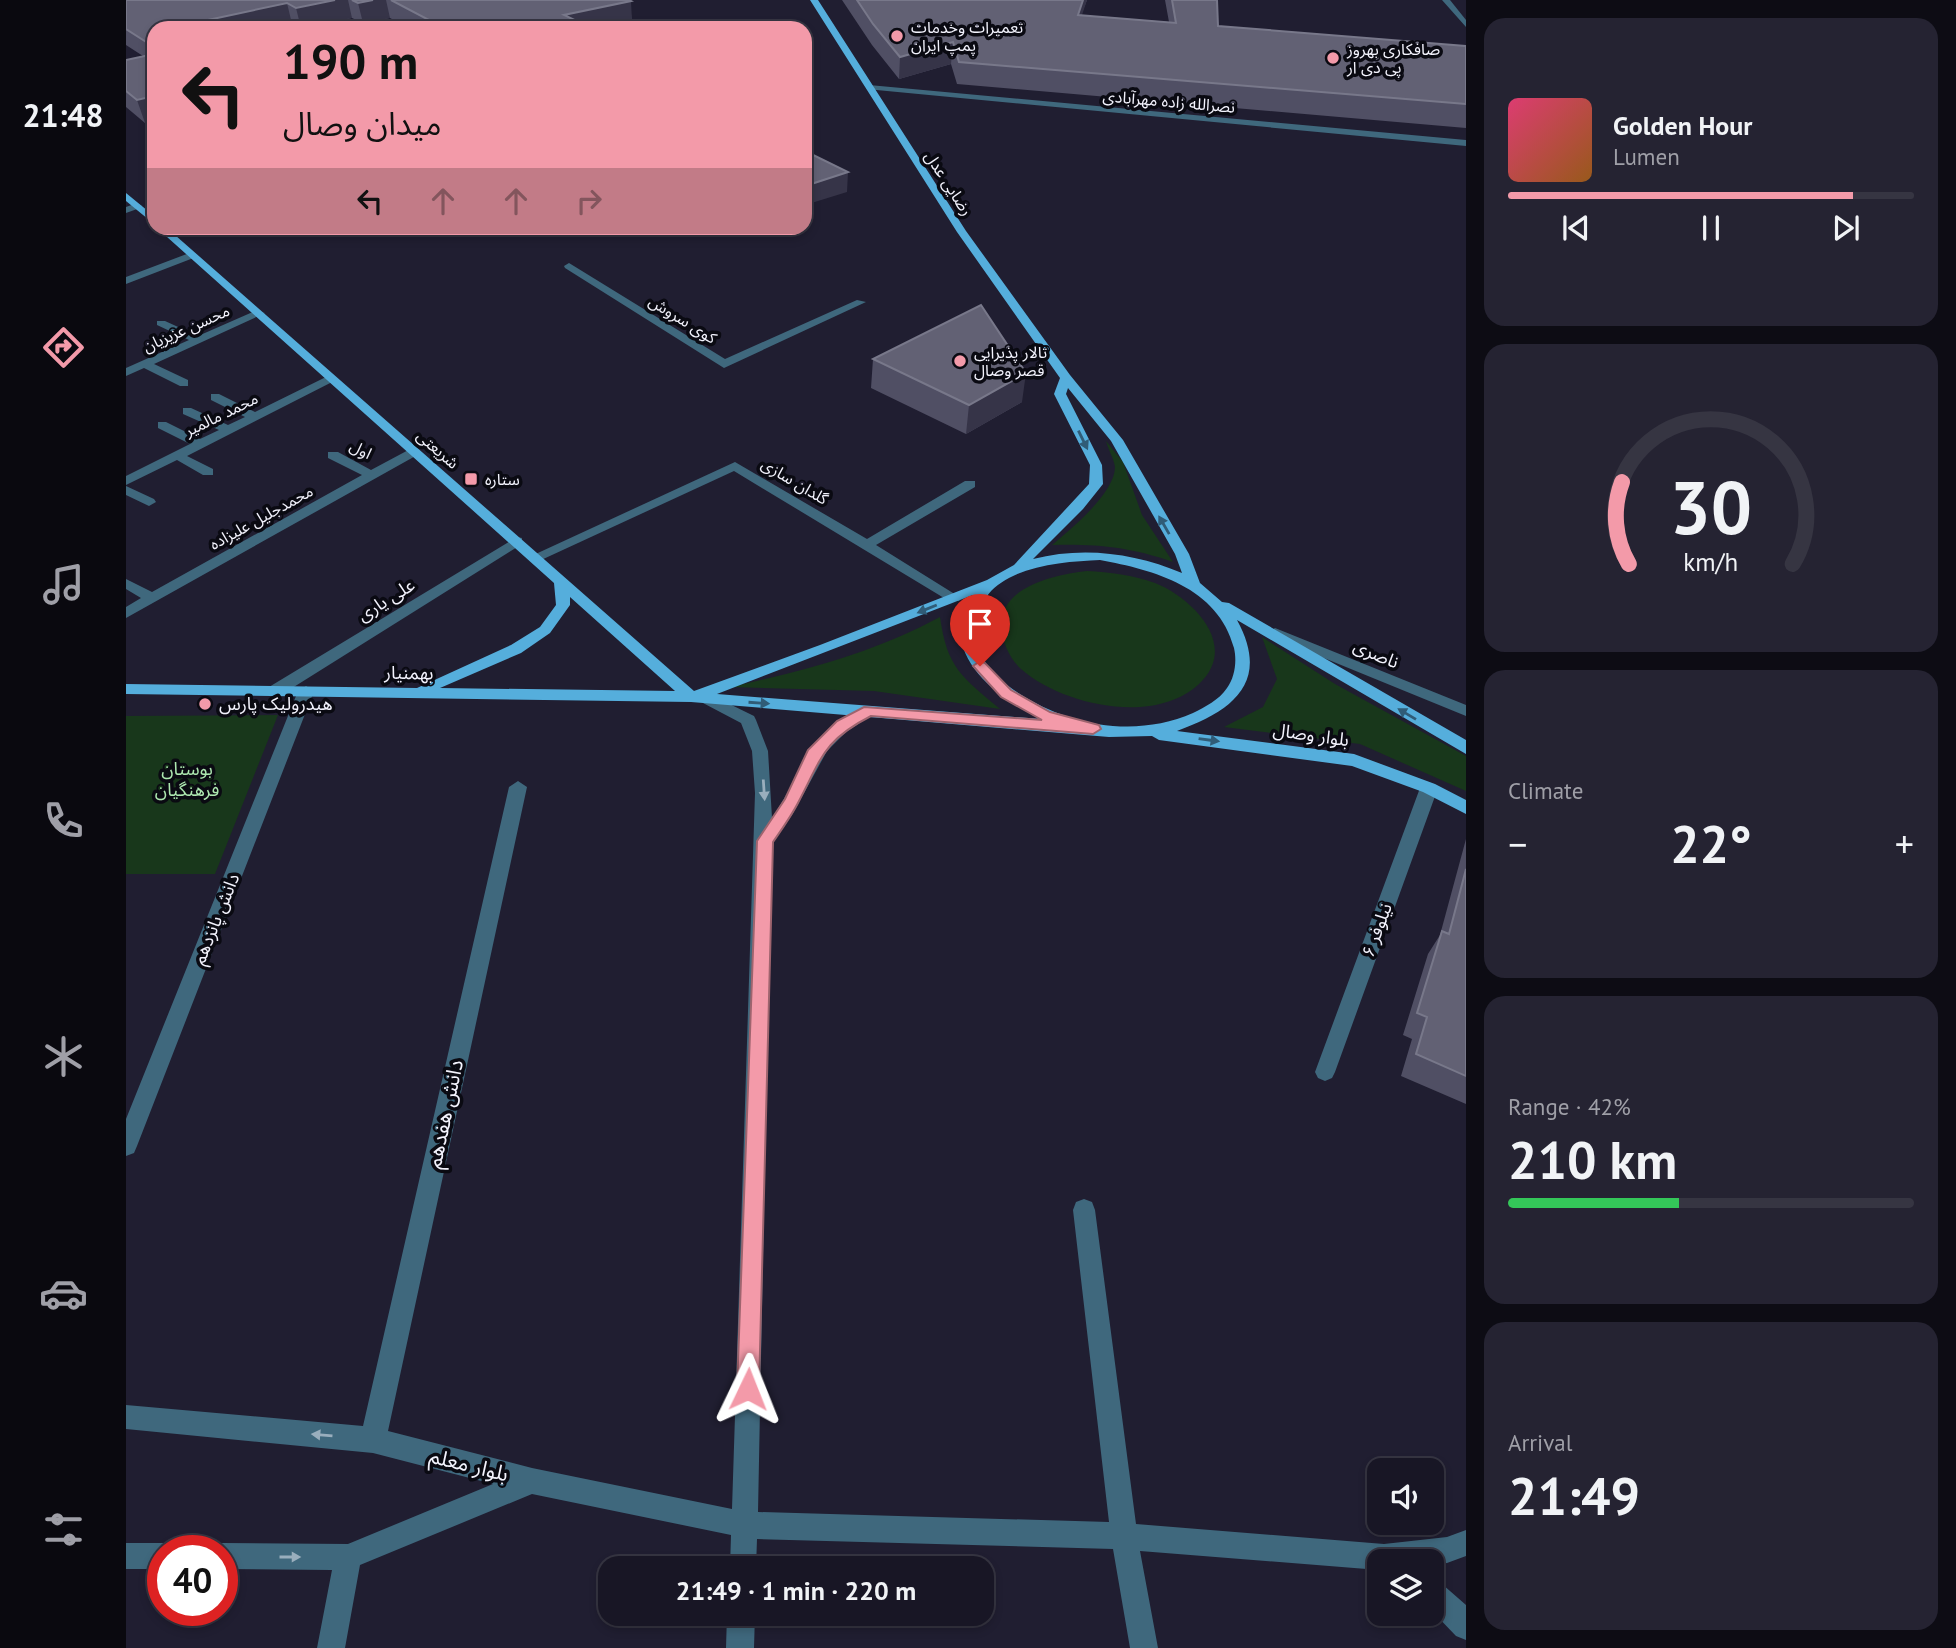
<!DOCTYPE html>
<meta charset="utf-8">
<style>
body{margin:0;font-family:"PT Sans","Noto Sans Arabic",sans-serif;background:#252332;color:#f1f3f6;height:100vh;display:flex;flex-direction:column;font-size:26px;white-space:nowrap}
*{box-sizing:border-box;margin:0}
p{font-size:23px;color:#9f9fa7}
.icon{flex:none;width:38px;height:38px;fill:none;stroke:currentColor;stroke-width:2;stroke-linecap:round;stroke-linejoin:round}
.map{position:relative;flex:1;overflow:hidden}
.drawer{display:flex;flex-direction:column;gap:18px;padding:18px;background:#0d0c14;width:490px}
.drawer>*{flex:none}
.guide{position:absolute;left:21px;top:21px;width:665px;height:214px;border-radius:21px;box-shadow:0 4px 10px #0003,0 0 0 2px #363542;background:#f39aa9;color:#111;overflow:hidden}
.controls{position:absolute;left:1241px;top:1458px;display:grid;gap:14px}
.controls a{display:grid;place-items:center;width:77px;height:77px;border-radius:14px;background:#181625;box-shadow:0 4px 10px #0003,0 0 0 2px #363542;font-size:35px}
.speed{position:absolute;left:21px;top:1535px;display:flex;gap:14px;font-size:35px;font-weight:700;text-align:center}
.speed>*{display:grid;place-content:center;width:91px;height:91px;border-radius:50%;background:#181625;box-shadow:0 4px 10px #0003,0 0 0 2px #363542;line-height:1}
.speed .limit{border:10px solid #d22;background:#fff;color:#111}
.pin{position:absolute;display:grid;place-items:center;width:60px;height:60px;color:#fff;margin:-72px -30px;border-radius:50% 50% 50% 0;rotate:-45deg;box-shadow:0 0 7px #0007}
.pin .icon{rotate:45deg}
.me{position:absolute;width:77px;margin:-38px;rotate:2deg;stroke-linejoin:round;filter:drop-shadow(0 0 5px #0008)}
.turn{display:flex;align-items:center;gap:24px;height:147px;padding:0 21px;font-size:32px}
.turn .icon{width:91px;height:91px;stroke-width:2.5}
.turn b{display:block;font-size:49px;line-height:60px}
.lanes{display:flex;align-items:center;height:66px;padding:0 21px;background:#0003;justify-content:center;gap:35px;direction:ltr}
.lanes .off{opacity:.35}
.big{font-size:52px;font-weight:700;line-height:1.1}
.drawer .widget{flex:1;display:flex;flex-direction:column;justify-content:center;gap:10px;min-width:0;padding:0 24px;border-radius:21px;background:#252332}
.drawer .dial{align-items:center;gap:0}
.dial svg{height:182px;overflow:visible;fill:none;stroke:#363542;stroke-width:7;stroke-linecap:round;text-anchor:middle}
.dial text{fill:#f1f3f6;stroke:none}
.song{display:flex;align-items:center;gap:21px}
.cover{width:84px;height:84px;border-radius:10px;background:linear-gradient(135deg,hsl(340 70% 55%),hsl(30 70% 35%))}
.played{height:7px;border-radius:4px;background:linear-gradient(90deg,#f39aa9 85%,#363542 85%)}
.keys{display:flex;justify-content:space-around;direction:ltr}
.heat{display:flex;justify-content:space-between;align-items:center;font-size:38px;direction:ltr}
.charge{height:10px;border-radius:5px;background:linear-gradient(90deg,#34c759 42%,#363542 0)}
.trip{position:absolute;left:472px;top:1556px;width:396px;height:70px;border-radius:21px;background:#181625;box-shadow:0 4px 10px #0003,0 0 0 2px #363542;font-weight:700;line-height:70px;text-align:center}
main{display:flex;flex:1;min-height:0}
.dock{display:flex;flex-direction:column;width:126px;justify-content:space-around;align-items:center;background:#0a090f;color:#9f9fa7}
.dock .icon{width:49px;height:49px}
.dock .selected{color:#f39aa9}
.dock b{font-size:32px;color:#f1f3f6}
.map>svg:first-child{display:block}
</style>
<main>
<nav class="dock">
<b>21:48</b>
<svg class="icon selected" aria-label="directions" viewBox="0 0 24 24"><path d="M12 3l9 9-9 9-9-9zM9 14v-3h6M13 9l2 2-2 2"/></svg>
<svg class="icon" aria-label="music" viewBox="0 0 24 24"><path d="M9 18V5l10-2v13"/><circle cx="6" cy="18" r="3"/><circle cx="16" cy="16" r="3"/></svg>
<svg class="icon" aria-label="phone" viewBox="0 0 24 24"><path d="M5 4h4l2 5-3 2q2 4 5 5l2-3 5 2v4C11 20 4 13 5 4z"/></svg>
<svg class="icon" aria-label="climate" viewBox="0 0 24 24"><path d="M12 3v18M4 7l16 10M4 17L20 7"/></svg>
<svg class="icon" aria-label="car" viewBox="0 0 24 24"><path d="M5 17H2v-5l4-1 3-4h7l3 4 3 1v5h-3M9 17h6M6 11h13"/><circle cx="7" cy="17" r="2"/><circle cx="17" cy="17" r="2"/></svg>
<svg class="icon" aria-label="filters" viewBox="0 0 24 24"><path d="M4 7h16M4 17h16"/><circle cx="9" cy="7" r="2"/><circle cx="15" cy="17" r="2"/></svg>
</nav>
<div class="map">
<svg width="1340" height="1648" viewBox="0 0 1340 1648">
<rect width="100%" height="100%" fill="#201e31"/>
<path fill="#18371b" d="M980,441L997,462L1016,515L1047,562C1003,547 973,544 926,545C945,529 989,493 989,467C988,459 982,449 980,441Z
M961,571C984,572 1007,575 1029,583C1067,598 1114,646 1073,684C1028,726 936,705 895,669C884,659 878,645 876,632C869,587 928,575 961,571Z
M814,617C821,668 836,677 874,709L748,691L604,687C678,671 747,653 814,617Z
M1136,637L1209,684L1340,756V791L1234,744L1098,727L1137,707L1151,679Z
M152,715L89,874H0V716Z"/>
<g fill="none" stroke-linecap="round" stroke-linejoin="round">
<path fill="#3f687d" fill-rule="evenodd" d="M1316,0H1324L1340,20V27Z
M743,85L1340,140V146L740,89Z
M11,203L16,206L14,208L0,213V207Z
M66,252L71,255L70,257L0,284V277Z
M443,263L599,359L731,300L740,302L598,368L439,268L438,266Z
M129,311L139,313L28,364L62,380V386H54L18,368L0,376V368L63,340L31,325V321H39L72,336Z
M202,376L212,379L61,456L87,469V475H77L51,460L0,485V476L64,444L32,428V422H40L74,439L93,430L57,414V408H65L102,425L119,417L85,400V394H93L129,412Z
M288,447L294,451L293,454L0,618V607L15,598L0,589V579L26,592L236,475L202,458V452H212L245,470Z
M609,462L741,539L839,481H849V487L750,545L835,598L833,601H823L608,471L413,561L408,562L401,558Z
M0,486L28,499L30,502L23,506L0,495Z
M391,537L396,538V544L155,695H143L141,691L143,687Z
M1149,628L1340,705V716L1144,636L1141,633Z
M180,686L188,691L11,1146L8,1153L0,1156V1119L172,691Z
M583,694L628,716L630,720L642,751L646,818C672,780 682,739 724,715C733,710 740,704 750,707L752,711L720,732L701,751L666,815L645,845L632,1512L983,1522L947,1210L950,1202L958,1199L966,1202L969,1210L1010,1524L1258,1544L1321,1537L1340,1530V1556L1321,1563L1306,1565V1561H1253V1570L1014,1551L1032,1648H1004L987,1549L631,1539L630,1568H604L605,1535L406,1494L234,1565L219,1648H191L206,1570L96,1569V1550H85L87,1547L96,1543L222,1544L367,1484L247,1453L0,1429V1405L237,1426L383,787L392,781L401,787L262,1431L406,1468L606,1509L629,793L626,751L615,723L577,703L575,699L577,695Z
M1303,782L1312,788L1209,1072L1206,1078L1199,1081L1192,1078L1189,1072L1294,788Z
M0,1543H37L46,1547L48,1550H37V1569H0Z
M1306,1580L1316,1584L1340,1605V1640L1330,1636L1306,1611Z
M601,1614H629L628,1648H600Z"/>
<path fill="#55aedc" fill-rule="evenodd" d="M684,0H692L840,231L944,375L997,440L1063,554L1074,583L1096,602L1103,603L1340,740V754L1111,620C1145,682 1107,711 1051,731L1228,754L1309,784L1340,800V814L1297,792L1226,766L1033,740L1026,736L983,737L565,702L0,694V684L291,688L385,645L414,627L430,605L428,583L31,228H41L568,691L694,645L861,580L888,565L963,484L964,465L928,394L934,378L831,232ZM942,388L985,441L1049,554L1056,573C1009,553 957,546 907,559L957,509L977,484L976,465L940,394ZM974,560C1028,570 1092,587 1108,648C1111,661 1109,677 1101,688C1093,700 1079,707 1067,713C1006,740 933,724 881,685C865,674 853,657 851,637C844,569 926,562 974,560ZM847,595C807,651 871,698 915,719L591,694ZM444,597L549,691L314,688L395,653L424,633L444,605Z
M0,193L28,216V224L0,201Z"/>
</g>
<path fill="#504f64" d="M0,0H503L506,21L476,28H283L264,18L237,23L226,18L178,28H174L166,24L146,28H28V121L19,123L0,107V60L17,56L0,45Z
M716,0H961L955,15L1043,22L1039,0H1091L1092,26L1340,46V128L831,84L825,64L773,79L746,45Z
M238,228H267L246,233Z
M747,359L896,402L840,434L745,388Z
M1340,839V1104L1275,1076L1286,1039L1277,1035L1302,954L1314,935Z"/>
<path fill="#363448" d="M209,0H222L226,18L175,28L170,8Z
M247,0H260L264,18L237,23L232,3Z
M957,0H961L949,36L952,15Z
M505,1L506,21L476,28H440L438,15Z
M161,3L166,24L146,28H76L82,20Z
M827,42L825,64L773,79L774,57Z
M684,61V84L679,85V62Z
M28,96V121L19,123L11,100Z
M722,172L721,192L679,205V186Z
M244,228H267L246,233Z
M900,373L896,402L840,434L843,405Z"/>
<path fill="#626174" stroke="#78788a" stroke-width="2" d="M0,0H209L170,8L161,3L82,20L90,25L76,28H28V47L0,29Z
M226,0H247L232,3Z
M265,0H503L505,1L438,15L465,28H318Z
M731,0H957L952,15L1050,23L1046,0H1091L1092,26L1340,46V104L833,62L827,42L774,57L747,24Z
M28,54V96L11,100L0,91V60Z
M679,151L722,172L679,186Z
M855,305L900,373L843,405L747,359Z
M1340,869V1076L1290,1054L1301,1017L1291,1013L1316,931L1323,934Z"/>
<defs><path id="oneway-solid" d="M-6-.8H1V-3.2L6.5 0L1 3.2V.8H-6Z" transform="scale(1.75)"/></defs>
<g fill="#305c77">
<use href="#oneway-solid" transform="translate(957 440) rotate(64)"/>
<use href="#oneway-solid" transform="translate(1038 525) rotate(-120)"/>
<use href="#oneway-solid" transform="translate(801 609) rotate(158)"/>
<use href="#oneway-solid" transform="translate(633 703) rotate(4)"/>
<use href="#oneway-solid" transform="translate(1281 714) rotate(-149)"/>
<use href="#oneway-solid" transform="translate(1083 740) rotate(8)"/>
</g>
<g fill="#99aebd">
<use href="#oneway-solid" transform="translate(638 790) rotate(86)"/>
<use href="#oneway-solid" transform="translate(196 1435) rotate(-175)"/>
<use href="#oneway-solid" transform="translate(164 1557)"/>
</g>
<path fill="#f39aa9" stroke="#9e646e" stroke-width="2" d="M854,661L859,663L885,690L924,712L973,725L975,729L967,734L745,716C698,740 696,757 673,801C666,815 656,829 647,842L633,1389L630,1397L622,1400L614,1397L611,1389L631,841L659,799L682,750L711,721L738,707L916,720L875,697L847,666Z"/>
<g fill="#f39aa9" stroke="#0a0a12" stroke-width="2.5">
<circle cx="771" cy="36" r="7"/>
<circle cx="1207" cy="58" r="7"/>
<circle cx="834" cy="361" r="7"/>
<rect x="338" y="472" width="14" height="14" rx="3.5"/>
<circle cx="79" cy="704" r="7"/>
</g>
<g text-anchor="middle" stroke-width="7" stroke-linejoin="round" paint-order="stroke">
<g font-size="16" fill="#f3f3fd" stroke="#0a0a12" text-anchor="start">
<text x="785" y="33">تعمیرات وخدمات<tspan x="785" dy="18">پمپ ایران</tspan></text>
<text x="1221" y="55">صافکاری بهروز<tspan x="1221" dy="18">پی دی ار</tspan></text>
<text x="848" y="358">تالار پذیرایی<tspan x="848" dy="18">قصر وصال</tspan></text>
<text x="359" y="485">ستاره</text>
</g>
<g font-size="16" fill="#f3f3fd" stroke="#0a0a12">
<text transform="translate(1043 101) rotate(5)" y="6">نصرالله زاده مهرآبادی</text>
<text transform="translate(823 183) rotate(57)" y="6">رضایی عدل</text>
<text transform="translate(557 319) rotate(32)" y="6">کوی سروش</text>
<text transform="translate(60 328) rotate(-24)" y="6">محسن عزیزیان</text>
<text transform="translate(95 414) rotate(-26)" y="6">محمد مالمیر</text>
<text transform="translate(235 449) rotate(27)" y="6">اول</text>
<text transform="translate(312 449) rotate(41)" y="6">شریعتی</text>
<text transform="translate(669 481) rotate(31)" y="6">گلدان سازی</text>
<text transform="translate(135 517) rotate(-29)" y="6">محمدجلیل علیزاده</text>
</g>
<g font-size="18" fill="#f3f3fd" stroke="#0a0a12">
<text transform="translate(260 600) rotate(-32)" y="6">علی یاری</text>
<text transform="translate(1250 654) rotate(23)" y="6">ناصری</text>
<text transform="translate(283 673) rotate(1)" y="6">بهمنیار</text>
<text transform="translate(1185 735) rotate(8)" y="6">بلوار وصال</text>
<text transform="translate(90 919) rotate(-68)" y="6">دانش پانزدهم</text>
<text transform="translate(1251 930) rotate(-70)" y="6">نیلوفر ۶</text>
</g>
<g font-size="18" fill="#f3f3fd" stroke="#0a0a12" text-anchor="start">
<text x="93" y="710">هیدرولیک پارس</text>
</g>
<g font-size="18" fill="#ade8b0" stroke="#0a0a12">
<text x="61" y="775">بوستان<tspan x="61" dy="21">فرهنگیان</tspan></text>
</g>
<g font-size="21" fill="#f3f3fd" stroke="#0a0a12">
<text transform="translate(319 1114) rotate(-78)" y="7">دانش هفدهم</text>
<text transform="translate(343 1465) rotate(14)" y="7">بلوار معلم</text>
</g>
</g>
</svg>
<div class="controls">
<a><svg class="icon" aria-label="sound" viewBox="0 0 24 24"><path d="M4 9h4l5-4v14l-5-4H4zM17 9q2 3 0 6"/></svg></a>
<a><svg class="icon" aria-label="layers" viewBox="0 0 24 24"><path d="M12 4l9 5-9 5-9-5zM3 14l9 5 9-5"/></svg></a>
</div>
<div class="speed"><div class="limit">40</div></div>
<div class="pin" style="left:854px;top:666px;background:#d93025"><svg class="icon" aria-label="arrive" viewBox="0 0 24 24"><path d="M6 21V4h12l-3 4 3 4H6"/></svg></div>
<svg class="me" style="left:622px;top:1389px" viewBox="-20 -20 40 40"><path d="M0-17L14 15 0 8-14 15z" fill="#f39aa9" stroke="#fff" stroke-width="4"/></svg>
<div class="trip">21:49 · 1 min · 220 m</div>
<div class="guide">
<div class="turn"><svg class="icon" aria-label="left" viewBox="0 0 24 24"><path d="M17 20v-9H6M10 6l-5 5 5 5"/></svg><div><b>190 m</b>میدان وصال</div></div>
<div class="lanes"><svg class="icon" aria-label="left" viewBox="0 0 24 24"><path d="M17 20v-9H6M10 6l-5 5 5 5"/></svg><svg class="icon off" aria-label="ahead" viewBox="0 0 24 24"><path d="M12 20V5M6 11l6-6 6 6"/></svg><svg class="icon off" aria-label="ahead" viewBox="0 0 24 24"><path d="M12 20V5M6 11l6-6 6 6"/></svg><svg class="icon off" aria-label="right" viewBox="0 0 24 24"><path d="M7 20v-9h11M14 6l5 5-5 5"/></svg></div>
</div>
</div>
<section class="drawer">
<div class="widget">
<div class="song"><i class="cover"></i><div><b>Golden Hour</b><p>Lumen</p></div></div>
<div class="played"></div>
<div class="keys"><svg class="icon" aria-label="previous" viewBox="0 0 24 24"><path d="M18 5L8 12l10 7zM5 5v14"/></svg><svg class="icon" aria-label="pause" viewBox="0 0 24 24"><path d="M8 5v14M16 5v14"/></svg><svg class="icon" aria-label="next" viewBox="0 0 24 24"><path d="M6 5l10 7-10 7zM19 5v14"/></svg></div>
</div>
<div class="widget dial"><svg viewBox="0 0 100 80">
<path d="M14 69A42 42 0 1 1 86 69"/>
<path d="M14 69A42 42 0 0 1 11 33" stroke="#f39aa9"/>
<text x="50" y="56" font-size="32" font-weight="700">30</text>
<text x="50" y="72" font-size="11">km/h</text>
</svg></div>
<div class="widget"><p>Climate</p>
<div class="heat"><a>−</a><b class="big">22°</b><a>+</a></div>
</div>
<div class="widget"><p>Range · 42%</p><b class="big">210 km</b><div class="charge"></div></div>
<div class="widget"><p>Arrival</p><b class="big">21:49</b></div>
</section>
</main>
